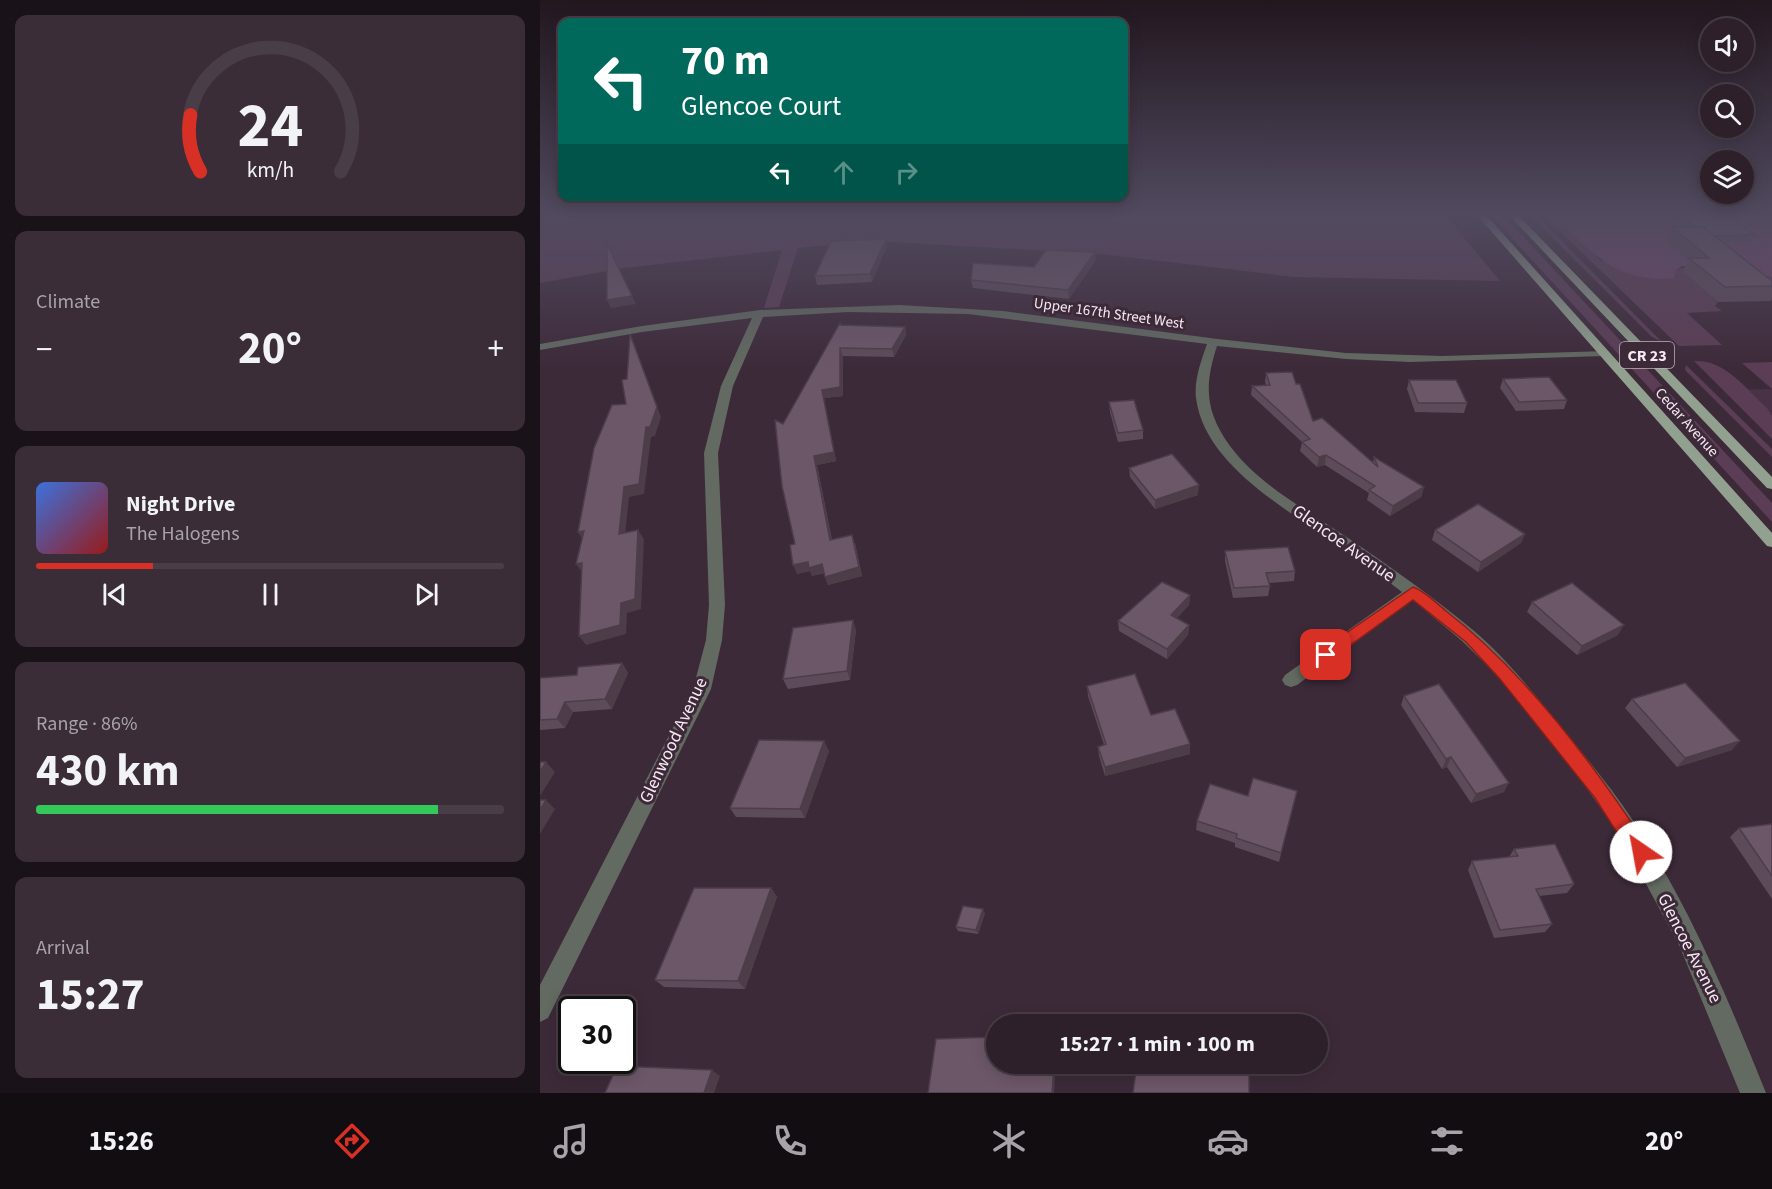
<!DOCTYPE html>
<meta charset="utf-8">
<style>
body{margin:0;font-family:"Source Sans 3",sans-serif;background:#3a2d37;color:#f1f3f6;height:100vh;display:flex;flex-direction:column;font-size:22px;white-space:nowrap}
*{box-sizing:border-box;margin:0}
p{font-size:20px;color:#a7a3a9}
.icon{flex:none;width:33px;height:33px;fill:none;stroke:currentColor;stroke-width:2;stroke-linecap:round;stroke-linejoin:round}
.map{position:relative;flex:1;overflow:hidden}
.sheet{display:flex;flex-direction:column;gap:15px;padding:15px;background:#191218;width:540px}
.sheet>*{flex:none}
.guide{position:absolute;left:18px;top:18px;width:570px;height:183px;border-radius:12px;box-shadow:0 3px 15px #0003,0 0 0 2px #493e47;background:#00695c;color:#fff;overflow:hidden}
.controls{position:absolute;left:1160px;top:18px;display:grid;gap:12px}
.controls a{display:grid;place-items:center;width:54px;height:54px;border-radius:50%;background:#2e202b;box-shadow:0 3px 15px #0003,0 0 0 2px #493e47;font-size:30px}
.speed{position:absolute;left:18px;top:996px;display:flex;gap:12px;font-size:30px;font-weight:700;text-align:center}
.speed>*{display:grid;place-content:center;width:78px;height:78px;border-radius:50%;background:#2e202b;box-shadow:0 3px 15px #0003,0 0 0 2px #493e47;line-height:1}
.speed .limit{border:3px solid #111;border-radius:9px;background:#fff;color:#111}
.pin{position:absolute;display:grid;place-items:center;width:51px;height:51px;color:#fff;margin:-26px;border-radius:12px;box-shadow:0 3px 9px #0006}
.me{position:absolute;width:66px;margin:-33px;rotate:327deg;stroke-linejoin:round;filter:drop-shadow(0 0 4px #0008)}
.turn{display:flex;align-items:center;gap:21px;height:126px;padding:0 24px;font-size:27px}
.turn .icon{width:78px;height:78px;stroke-width:2.5}
.turn b{display:block;font-size:42px;line-height:51px}
.lanes{display:flex;align-items:center;height:57px;padding:0 24px;background:#0003;justify-content:center;gap:30px;direction:ltr}
.lanes .off{opacity:.35}
.big{font-size:45px;font-weight:700;line-height:1.1}
.sheet .card{flex:1;display:flex;flex-direction:column;justify-content:center;gap:9px;min-width:0;padding:0 21px;border-radius:12px;background:#3a2d37}
.sheet .dial{align-items:center;gap:0}
.dial svg{height:156px;overflow:visible;fill:none;stroke:#493e47;stroke-width:7;stroke-linecap:round;text-anchor:middle}
.dial text{fill:#f1f3f6;stroke:none}
.song{display:flex;align-items:center;gap:18px}
.cover{width:72px;height:72px;border-radius:9px;background:linear-gradient(135deg,hsl(220 70% 55%),hsl(0 70% 35%))}
.played{height:6px;border-radius:3px;background:linear-gradient(90deg,#d93025 25%,#493e47 25%)}
.keys{display:flex;justify-content:space-around;direction:ltr}
.heat{display:flex;justify-content:space-between;align-items:center;font-size:33px;direction:ltr}
.charge{height:9px;border-radius:4px;background:linear-gradient(90deg,#34c759 86%,#493e47 0)}
.trip{position:absolute;left:446px;top:1014px;width:342px;height:60px;border-radius:30px;background:#2e202b;box-shadow:0 3px 15px #0003,0 0 0 2px #493e47;font-weight:700;line-height:60px;text-align:center}
.tab-bar{display:flex;height:96px;justify-content:space-around;align-items:center;background:#120d11;color:#a7a3a9}
.tab-bar .icon{width:42px;height:42px}
.tab-bar .active{color:#d93025}
.tab-bar b{font-size:27px;color:#f1f3f6}
main{display:flex;flex:1;min-height:0}
.map>svg:first-child{display:block}
</style>
<main>
<section class="sheet">
<div class="card dial"><svg viewBox="0 0 100 80">
<path d="M14 69A42 42 0 1 1 86 69"/>
<path d="M14 69A42 42 0 0 1 9 40" stroke="#d93025"/>
<text x="50" y="56" font-size="32" font-weight="700">24</text>
<text x="50" y="72" font-size="11">km/h</text>
</svg></div>
<div class="card"><p>Climate</p>
<div class="heat"><a>−</a><b class="big">20°</b><a>+</a></div>
</div>
<div class="card">
<div class="song"><i class="cover"></i><div><b>Night Drive</b><p>The Halogens</p></div></div>
<div class="played"></div>
<div class="keys"><svg class="icon" aria-label="previous" viewBox="0 0 24 24"><path d="M18 5L8 12l10 7zM5 5v14"/></svg><svg class="icon" aria-label="pause" viewBox="0 0 24 24"><path d="M8 5v14M16 5v14"/></svg><svg class="icon" aria-label="next" viewBox="0 0 24 24"><path d="M6 5l10 7-10 7zM19 5v14"/></svg></div>
</div>
<div class="card"><p>Range · 86%</p><b class="big">430 km</b><div class="charge"></div></div>
<div class="card"><p>Arrival</p><b class="big">15:27</b></div>
</section>
<div class="map">
<svg width="1232" height="1093" viewBox="0 0 1232 1093">
<rect width="100%" height="100%" fill="#3d2a39"/>
<path fill="#4a3246" d="M1232,389V433L1187,390Z"/>
<path fill="#5b3e56" d="M0,215H905L960,281L754,277L562,254L333,241L258,248L239,307L224,308L242,250L84,268L0,283Z
M951,215H963L1232,503V522Z
M990,215H996L1122,342L1112,337Z
M1003,215H1013L1061,261L1135,271C1155,258 1207,275 1232,277V293L1144,273L1178,302L1175,306L1182,311L1147,313L1182,345L1139,346Z
M1154,361C1185,359 1206,389 1227,408L1232,416V439Z
M1232,362V389L1202,363Z
M1146,365L1232,449V457L1145,370Z"/>
<path fill="#72476a" d="M1013,215H1232V277L1142,266L1135,271L1134,278C1075,283 1052,253 1013,215Z"/>
<g fill="none" stroke-linecap="round" stroke-linejoin="round">
<path fill="#626a61" fill-rule="evenodd" d="M359,305L463,311L678,339L806,353L902,356L1068,351L1070,353L1064,356L870,362L806,359L677,346C664,386 665,411 690,446C720,486 767,510 808,538C851,567 893,597 933,630C964,656 989,688 1015,719C1041,752 1069,784 1092,819C1149,904 1188,999 1226,1093H1200L1139,945L1078,832L1035,772L954,672L922,641L873,600L757,685L751,687L745,685L742,680L745,675L862,592C836,572 810,554 784,536C737,503 664,461 656,398C654,380 661,361 667,344L428,314L308,312L223,317L193,386L178,453L185,605L182,640L171,689L8,1018L0,1022V985L153,689L166,640L169,605L164,453L181,386L212,318L102,332L0,350V344L102,326L220,310Z"/>
<path fill="#92a18f" fill-rule="evenodd" d="M937,215H946L1232,533V547L1227,546Z
M969,215H978L1232,477V489L1227,488Z"/>
</g>
<path fill="#5d4b59" d="M1126,215H1186L1215,235L1211,243H1184L1232,281V299L1231,301L1178,302L1143,272L1149,260L1126,241L1132,227H1141Z
M347,246L332,282L277,285L275,276Z
M556,260L529,299L433,288L431,280L494,267Z
M300,323L301,325L365,327L366,335L354,357L303,356V396L284,398L296,461L277,465L292,540L315,543L322,576L288,585L284,573L272,576L270,571L257,574L255,544L243,424Z
M726,373L756,384L773,421L833,463L834,457L884,487L881,497L850,516L827,500L829,493L785,465L777,467L760,451L762,442L711,395L712,386L726,385L725,382Z
M963,379L1027,400L1024,409L976,411L960,388Z
M869,380L927,403L924,413L875,412L867,389Z
M569,402L603,430V439L578,442L570,412Z
M589,468L658,495L615,509L590,477Z
M895,530L985,534L981,543L938,572L892,540Z
M685,551L755,571L754,581L729,583L730,586L728,596L693,598L685,561Z
M650,595L649,605L637,618L649,625L648,635L627,659L579,631L578,621Z
M992,602L1078,635L1037,655L987,612Z
M316,630L310,680L248,689L243,679Z
M82,663L88,673L72,709L33,712L25,728L0,730V678L37,675Z
M547,686L611,715L650,754L565,776L559,756L558,747L564,745L548,696Z
M864,696L964,792L931,803L907,767L902,769L861,705Z
M1092,699L1192,750L1137,767L1085,708Z
M289,751L265,818L196,817L190,808Z
M757,791L739,862L695,847V843L656,830L657,821L708,796Z
M1232,824V899L1190,837L1199,828Z
M974,849L1034,884L1027,893L999,896L1012,924L1005,932L954,938L928,870L932,861L969,857Z
M231,888L237,897L205,989L124,987L115,980Z
M445,913L438,934L418,931L416,927Z"/>
<path fill="#4c3d49" d="M346,239L347,246L332,282L330,274Z
M555,252L556,260L529,299L528,290Z
M92,296L96,304L71,308L67,300Z
M365,327L366,335L354,357L352,349Z
M90,334L94,343L121,417L115,436L111,437L104,494L89,497L84,544L79,534Z
M300,348L303,356V396L284,398L296,461L277,465L293,549L290,540L274,456L282,390Z
M786,455L785,465L777,467L779,457Z
M659,485L658,495L615,509V500Z
M884,487L881,497L850,516L853,506Z
M98,530L104,539L101,609L87,613L86,634L46,645L39,636Z
M44,531V542L38,532Z
M985,534L981,543L938,572L941,562Z
M312,535L322,576L288,585L285,577Z
M268,562L282,564L285,573L272,576L270,571L257,574L253,565Z
M42,563L43,574L36,564Z
M650,595L649,605L631,625V615Z
M313,620L316,630L310,680L307,671Z
M649,625L648,635L627,659V649Z
M1084,625L1078,635L1037,655L1042,646Z
M82,663L88,673L72,709L65,699Z
M25,702L33,712L25,728L17,719Z
M284,741L289,751L265,818L260,809Z
M1200,741L1192,750L1137,767L1145,758Z
M650,744V754L565,776V767Z
M911,757L907,767L902,769L906,759Z
M6,762L15,772L0,796V772Z
M969,783L964,792L931,803L936,794Z
M6,800L15,809L0,834V810Z
M231,888L237,897L205,989L198,981Z
M443,909L445,913L438,934L436,930Z
M514,1064H516L514,1093H512Z
M172,1070L180,1076L174,1093H164Z"/>
<path fill="#6c5768" stroke="#4c3d49" stroke-width="1.5" d="M1139,215H1186L1215,235L1175,236L1163,227H1154Z
M1132,227H1163L1232,281V286L1185,287L1149,258H1169Z
M346,239L330,274L275,276L291,241Z
M67,244L92,296L67,300Z
M506,250L555,252L528,290L431,280L433,263L494,267Z
M300,323V325L365,327L352,349L300,348V387L282,390L294,452L274,456L290,540L312,535L319,567L285,577L282,564L269,568L268,562L253,565L250,545L255,544L242,486L235,420L243,424Z
M90,334L117,407L110,427H106L99,484L84,487L79,534L98,530L95,599L81,603L80,625L39,636L42,563L36,564L44,531L38,532L54,448L72,405L86,404L82,380L87,379Z
M752,372L756,384H760L773,421L782,418L838,467L834,457L884,487L853,506L829,490L835,486L786,455L779,457L762,442L770,439L712,386L730,385L726,373Z
M1009,377L1027,400L979,402L963,379Z
M869,380H916L927,403H878Z
M594,400L603,430L578,433L569,402Z
M632,454L659,485L615,500L589,468Z
M938,504L985,534L941,562L895,530Z
M748,547L755,571L726,573L730,586L694,588L685,551Z
M622,582L650,595L631,615L649,625L627,649L578,621Z
M1032,583L1084,625L1042,646L992,602Z
M313,620L307,671L243,679L253,628Z
M82,663L65,699L25,702L17,719L0,720V678L37,675L38,667Z
M595,674L611,715L635,709L650,744L565,767L558,747L566,744L547,686Z
M1145,683L1200,741L1145,758L1092,699Z
M899,684L969,783L936,794L911,757L906,759L864,696Z
M219,740L284,741L260,809L190,808Z
M0,762H6L0,772Z
M713,778L757,791L741,853L696,838L697,834L657,821L670,784L708,796Z
M0,800H6L0,810Z
M1232,824V876L1199,828Z
M1015,844L1034,884L996,889L1012,924L960,930L932,861L978,856L974,849Z
M154,888H231L198,981L115,980Z
M423,906L443,909L436,930L416,927Z
M456,1037V1064H514L512,1093H388L396,1039Z
M597,1064H634L709,1074V1093H593Z
M77,1066L172,1070L164,1093H65Z"/>
<linearGradient id="sky" x2="0" y2="1"><stop stop-color="#22171f"/><stop offset="0.58" stop-color="#514a5f"/><stop offset="1" stop-color="#514a5f" stop-opacity="0"/></linearGradient>
<rect width="1232" height="368" fill="url(#sky)"/>
<path fill="#d93025" stroke="#8d1f18" stroke-width="1.5" d="M873,587C885,591 896,603 906,611C985,672 1053,763 1107,846L1110,852L1107,859L1101,861L1094,859L1055,798L960,679L926,642L873,600L791,659H780L778,655L780,651Z"/>
<g text-anchor="middle" stroke-width="6" stroke-linejoin="round" paint-order="stroke">
<g font-size="15" fill="#f6e9f3" stroke="#3d2a39">
<text transform="translate(569 313) rotate(8)" y="5">Upper 167th Street West</text>
<text transform="translate(1147 422) rotate(48)" y="5">Cedar Avenue</text>
</g>
<rect fill="#3d2a39" stroke="#beb0bb" stroke-width="1.5" x="1080" y="342" width="54" height="26" rx="4.5"/>
<g font-size="16" font-weight="bold" fill="#f6e9f3">
<text x="1107" y="361">CR 23</text>
</g>
<g font-size="18" fill="#f6e9f3" stroke="#3d2a39">
<text transform="translate(804 543) rotate(35)" y="6">Glencoe Avenue</text>
<text transform="translate(133 740) rotate(-65)" y="6">Glenwood Avenue</text>
<text transform="translate(1150 948) rotate(63)" y="6">Glencoe Avenue</text>
</g>
</g>
</svg>
<div class="controls">
<a><svg class="icon" aria-label="sound" viewBox="0 0 24 24"><path d="M4 9h4l5-4v14l-5-4H4zM17 9q2 3 0 6"/></svg></a>
<a><svg class="icon" aria-label="search" viewBox="0 0 24 24"><circle cx="10" cy="10" r="6"/><path d="M15 15l6 6"/></svg></a>
<a><svg class="icon" aria-label="layers" viewBox="0 0 24 24"><path d="M12 4l9 5-9 5-9-5zM3 14l9 5 9-5"/></svg></a>
</div>
<div class="speed"><div class="limit">30</div></div>
<div class="pin" style="left:786px;top:655px;background:#d93025"><svg class="icon" aria-label="arrive" viewBox="0 0 24 24"><path d="M6 21V4h12l-3 4 3 4H6"/></svg></div>
<svg class="me" style="left:1101px;top:852px" viewBox="-20 -20 40 40"><circle r="19" fill="#fff"/><path d="M0-13L10 11 0 6-10 11z" fill="#d93025"/></svg>
<div class="trip">15:27 · 1 min · 100 m</div>
<div class="guide">
<div class="turn"><svg class="icon" aria-label="left" viewBox="0 0 24 24"><path d="M17 20v-9H6M10 6l-5 5 5 5"/></svg><div><b>70 m</b>Glencoe Court</div></div>
<div class="lanes"><svg class="icon" aria-label="left" viewBox="0 0 24 24"><path d="M17 20v-9H6M10 6l-5 5 5 5"/></svg><svg class="icon off" aria-label="ahead" viewBox="0 0 24 24"><path d="M12 20V5M6 11l6-6 6 6"/></svg><svg class="icon off" aria-label="right" viewBox="0 0 24 24"><path d="M7 20v-9h11M14 6l5 5-5 5"/></svg></div>
</div>
</div>
</main>
<nav class="tab-bar">
<b>15:26</b>
<svg class="icon active" aria-label="directions" viewBox="0 0 24 24"><path d="M12 3l9 9-9 9-9-9zM9 14v-3h6M13 9l2 2-2 2"/></svg>
<svg class="icon" aria-label="music" viewBox="0 0 24 24"><path d="M9 18V5l10-2v13"/><circle cx="6" cy="18" r="3"/><circle cx="16" cy="16" r="3"/></svg>
<svg class="icon" aria-label="phone" viewBox="0 0 24 24"><path d="M5 4h4l2 5-3 2q2 4 5 5l2-3 5 2v4C11 20 4 13 5 4z"/></svg>
<svg class="icon" aria-label="climate" viewBox="0 0 24 24"><path d="M12 3v18M4 7l16 10M4 17L20 7"/></svg>
<svg class="icon" aria-label="car" viewBox="0 0 24 24"><path d="M5 17H2v-5l4-1 3-4h7l3 4 3 1v5h-3M9 17h6M6 11h13"/><circle cx="7" cy="17" r="2"/><circle cx="17" cy="17" r="2"/></svg>
<svg class="icon" aria-label="filters" viewBox="0 0 24 24"><path d="M4 7h16M4 17h16"/><circle cx="9" cy="7" r="2"/><circle cx="15" cy="17" r="2"/></svg>
<b>20°</b>
</nav>
